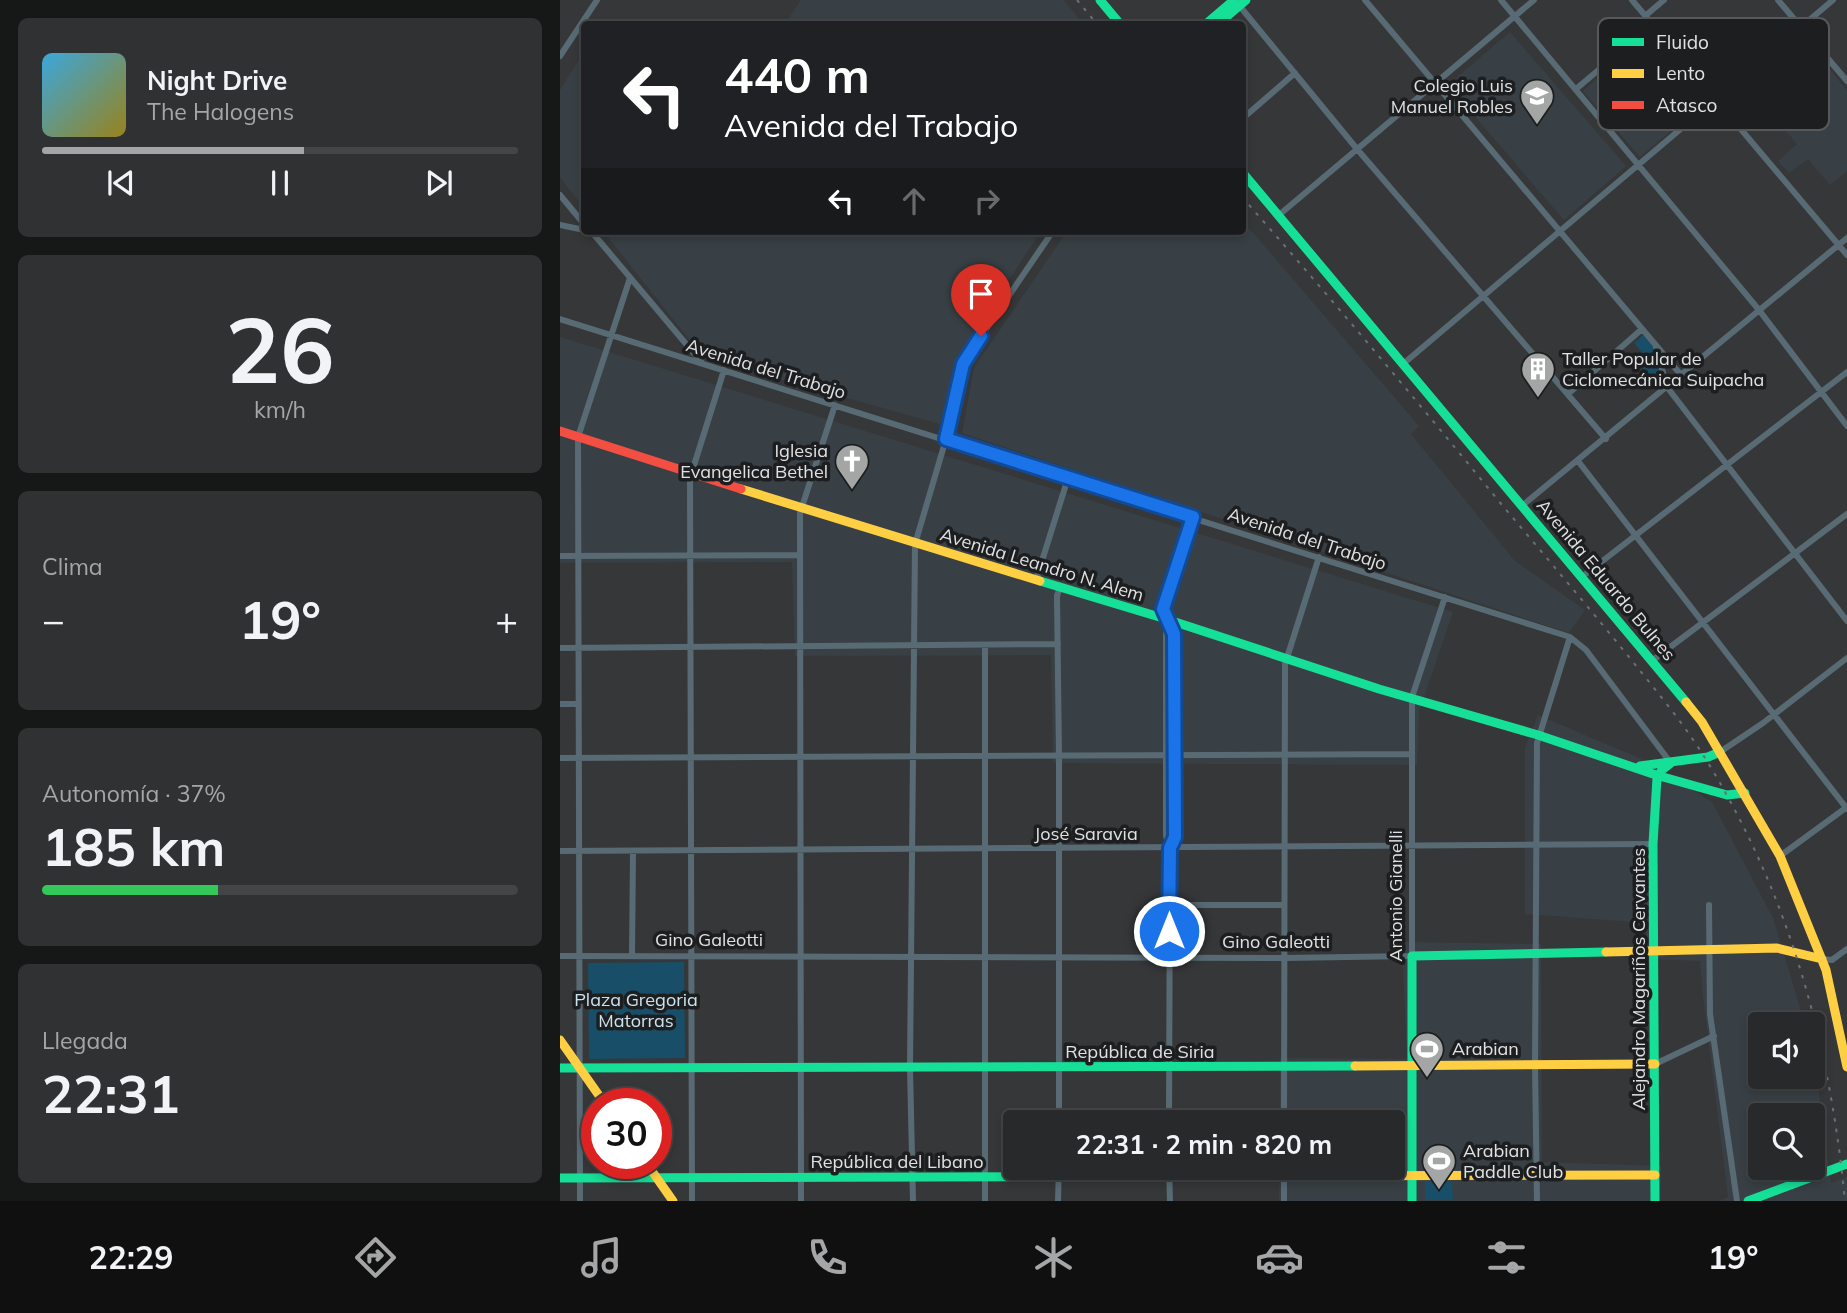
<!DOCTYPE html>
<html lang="es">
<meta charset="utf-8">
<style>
body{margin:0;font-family:Mulish,sans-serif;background:#303132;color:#f1f3f6;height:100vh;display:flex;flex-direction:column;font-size:26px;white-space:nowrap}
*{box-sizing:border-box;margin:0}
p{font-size:23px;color:#a5a6a8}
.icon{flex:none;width:38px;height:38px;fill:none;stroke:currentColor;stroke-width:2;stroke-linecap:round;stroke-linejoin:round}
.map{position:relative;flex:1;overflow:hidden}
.drawer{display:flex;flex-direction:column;gap:18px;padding:18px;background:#161717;width:560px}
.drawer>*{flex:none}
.guide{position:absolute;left:21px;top:21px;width:665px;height:214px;border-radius:7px;box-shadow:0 4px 10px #0003,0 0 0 2px #444547;background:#202124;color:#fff;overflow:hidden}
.buttons{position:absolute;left:1188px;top:1012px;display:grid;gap:14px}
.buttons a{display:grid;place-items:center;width:77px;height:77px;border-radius:7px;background:#28292a;box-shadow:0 4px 10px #0003,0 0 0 2px #444547;font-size:35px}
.speed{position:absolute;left:21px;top:1088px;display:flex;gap:14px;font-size:35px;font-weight:700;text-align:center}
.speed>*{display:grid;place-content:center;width:91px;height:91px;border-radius:50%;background:#28292a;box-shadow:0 4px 10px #0003,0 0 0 2px #444547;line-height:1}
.speed .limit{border:10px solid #d22;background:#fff;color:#111}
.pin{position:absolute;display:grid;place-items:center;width:60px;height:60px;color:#fff;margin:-72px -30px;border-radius:50% 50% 50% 0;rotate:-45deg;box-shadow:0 0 7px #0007}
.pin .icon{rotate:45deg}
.me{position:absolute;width:77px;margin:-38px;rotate:0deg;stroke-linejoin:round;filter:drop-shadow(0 0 5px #0008)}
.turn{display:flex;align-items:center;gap:24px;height:147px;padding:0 28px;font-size:32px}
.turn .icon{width:91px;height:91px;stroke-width:2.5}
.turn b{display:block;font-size:49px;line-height:60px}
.lanes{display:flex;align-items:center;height:66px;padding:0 28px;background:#0003;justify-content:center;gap:35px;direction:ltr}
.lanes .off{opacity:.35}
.big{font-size:52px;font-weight:700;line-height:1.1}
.drawer .card{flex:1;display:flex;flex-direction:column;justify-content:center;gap:10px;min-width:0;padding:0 24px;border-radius:10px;background:#303132}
.drawer .dial{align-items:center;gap:0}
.dial b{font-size:91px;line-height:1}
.song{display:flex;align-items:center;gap:21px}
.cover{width:84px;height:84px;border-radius:10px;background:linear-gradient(135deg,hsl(200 70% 55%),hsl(50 70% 35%))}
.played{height:7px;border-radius:4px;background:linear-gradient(90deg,#a4a6a6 55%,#444547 55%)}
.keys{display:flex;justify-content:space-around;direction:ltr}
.heat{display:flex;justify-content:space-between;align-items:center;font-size:38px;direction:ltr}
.charge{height:10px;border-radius:5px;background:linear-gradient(90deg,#34c759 37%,#444547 0)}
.trip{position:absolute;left:443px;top:1110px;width:402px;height:70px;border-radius:7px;background:#28292a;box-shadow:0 4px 10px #0003,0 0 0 2px #444547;font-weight:700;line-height:70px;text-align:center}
.tabs{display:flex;height:112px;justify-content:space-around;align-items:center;background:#101011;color:#a5a6a8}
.tabs .icon{width:49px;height:49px}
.tabs .active{color:#a4a6a6}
.tabs b{font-size:32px;color:#f1f3f6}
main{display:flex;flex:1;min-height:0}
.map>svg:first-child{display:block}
</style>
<main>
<section class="drawer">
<div class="card">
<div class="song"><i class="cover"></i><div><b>Night Drive</b><p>The Halogens</p></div></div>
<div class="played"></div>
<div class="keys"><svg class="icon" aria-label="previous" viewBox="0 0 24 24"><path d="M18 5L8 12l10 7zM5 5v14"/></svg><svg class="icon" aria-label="pause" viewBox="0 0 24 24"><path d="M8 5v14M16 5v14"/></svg><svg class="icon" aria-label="next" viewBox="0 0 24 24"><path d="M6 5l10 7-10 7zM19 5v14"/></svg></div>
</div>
<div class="card dial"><b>26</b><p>km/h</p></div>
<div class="card"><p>Clima</p>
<div class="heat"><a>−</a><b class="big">19°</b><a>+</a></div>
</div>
<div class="card"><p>Autonomía · 37%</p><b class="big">185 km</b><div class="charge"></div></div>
<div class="card"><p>Llegada</p><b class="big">22:31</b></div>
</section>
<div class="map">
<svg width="1287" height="1201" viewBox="0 0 1287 1201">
<rect width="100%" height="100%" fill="#363738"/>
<path fill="#384045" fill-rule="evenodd" d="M241,0H504L523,24H225Z
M1092,29L1150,98L1080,157L1023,91Z
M950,32L1066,166L1004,220L888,85Z
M24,52V208L0,177V90Z
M1260,58L1287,90V171L1270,185L1248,159L1229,173L1218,161L1237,144L1206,107L1210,104L1208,101Z
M683,221L859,426L851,434L955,561L1025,610L1009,633L402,433L414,368L507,231H682Z
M43,231H481L421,322L425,325L410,343L400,361L392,397L388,395L380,424L144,358Z
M0,337L893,612L859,712L857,765L493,763L491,655L235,656L232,562L0,563Z
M978,715L1086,761L1152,802L1213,918L1245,1024H1200V1076H1253V1050L1271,1183L1287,1177V1201H1159L1168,1197L1143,996L1140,961L1086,959L1087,923L965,914V747ZM1200,1115H1253V1167H1200Z
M842,942L981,944L982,1162L1101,1166L1100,1201H719L720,1167H833V1122H720V1058L847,1059Z"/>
<path fill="#184e68" d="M1083,335L1094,345L1105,384L1100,388L1078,362L1085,356L1074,343Z
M124,962L125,1058L29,1059L28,963Z
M865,1181H892L893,1200H865Z"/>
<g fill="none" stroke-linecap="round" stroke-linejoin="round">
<path stroke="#586b74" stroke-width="6" d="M805,0L1121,375
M941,0L1199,310L1287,426
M1072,0L1287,255
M1218,0L1287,81
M678,4L797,149L1046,439
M1085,16L1104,0
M0,56L37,0
M1016,89L1093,24
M682,119L735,73
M0,195L24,224
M719,215L974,0
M0,225L29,231
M31,231L142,363
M0,319L1010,637L1026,650L1110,762
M1096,347L1107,387L1287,621
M843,364L1273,0
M1008,394L1082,329
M1018,461L1287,809
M963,505L1287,238
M0,556L239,555
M1023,576L1287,372
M476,580L508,478
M606,619V836L610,848L609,1122
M425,645V1201
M0,648L498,644
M1093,660L1287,514
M0,704H18
M1160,752L1203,723L1287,658
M0,758L851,754
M610,848L616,837L614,634L603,609L633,517
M0,851L1093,844
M1220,856L1287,807
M609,905H724
M1149,905L1150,1014L1177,1201
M0,956L724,958L852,956V697L885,597
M72,956L73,851
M1262,959L1272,960L1287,949
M1095,1064L1154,1036
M499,1122V756L497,596L500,587
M724,1122L725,664L759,557
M609,1167L610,1201
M724,1167V1201
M20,1201L18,437L70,278
M132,1201L130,478L164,370
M241,1201L240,513L275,405
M353,1201L350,1068L355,544L386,439L405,360L493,231
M498,1201L499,1167
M977,1201L975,1066L977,743L1010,637"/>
<path stroke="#16e098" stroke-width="9" d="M540,0L560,24
M646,24L674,0
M658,24L686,0
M682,172L1126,702
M480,581L606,619L819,689L978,735L1096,775L1167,795L1185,793
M1080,766L1148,757L1160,752
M0,1068L795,1066
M0,1178L720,1176
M852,1201V956L1046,952
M1095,1201L1093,844L1097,778L1102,770L1111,763
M1188,1201L1287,1164"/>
<path stroke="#ffcf43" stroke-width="9" d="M181,489L480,581
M1126,702L1142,722L1220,856L1266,970L1287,1067
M1046,952L1217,948L1262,959
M0,1040L45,1104
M795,1066L1095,1064
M87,1164L113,1201
M720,1176L1095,1175"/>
<path stroke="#f24e42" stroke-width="9" d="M0,431L181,489"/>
<path stroke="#677276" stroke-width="2" stroke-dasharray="3.5 7" stroke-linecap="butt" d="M517,0L537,24
M682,197C771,298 857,401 942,505C986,557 1030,609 1073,662C1098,693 1124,724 1145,758C1229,893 1270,1044 1285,1201"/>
</g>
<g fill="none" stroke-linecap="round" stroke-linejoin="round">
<g stroke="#114b97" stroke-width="18">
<path id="route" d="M421,336L403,364L386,439L633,517L603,609L614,634L615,837L610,848L609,931"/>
</g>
<use href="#route" stroke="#1a73e8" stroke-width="12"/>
</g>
<defs>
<g id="school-pin" transform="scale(1.75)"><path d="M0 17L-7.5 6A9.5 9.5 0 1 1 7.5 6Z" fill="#a4a6a6" stroke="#1d1e1f"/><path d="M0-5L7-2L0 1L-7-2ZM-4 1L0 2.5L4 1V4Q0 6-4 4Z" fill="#fff"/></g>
<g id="building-pin" transform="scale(1.75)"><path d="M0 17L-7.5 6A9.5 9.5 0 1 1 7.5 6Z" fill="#a4a6a6" stroke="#1d1e1f"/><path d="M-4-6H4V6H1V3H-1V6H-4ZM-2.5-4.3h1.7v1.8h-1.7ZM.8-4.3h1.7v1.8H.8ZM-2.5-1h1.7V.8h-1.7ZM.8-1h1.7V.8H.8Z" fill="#fff"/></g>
<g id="church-pin" transform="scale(1.75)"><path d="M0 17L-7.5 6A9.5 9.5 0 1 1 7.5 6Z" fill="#a4a6a6" stroke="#1d1e1f"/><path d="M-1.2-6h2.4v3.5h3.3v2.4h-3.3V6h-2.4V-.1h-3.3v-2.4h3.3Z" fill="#fff"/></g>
<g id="stadium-pin" transform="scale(1.75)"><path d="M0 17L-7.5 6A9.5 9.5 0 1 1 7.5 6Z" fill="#a4a6a6" stroke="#1d1e1f"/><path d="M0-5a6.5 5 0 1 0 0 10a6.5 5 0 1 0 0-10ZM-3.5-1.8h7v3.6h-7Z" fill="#fff"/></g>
</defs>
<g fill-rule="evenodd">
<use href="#school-pin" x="977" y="96"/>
<use href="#building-pin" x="978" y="369"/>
<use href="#church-pin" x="292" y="461"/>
<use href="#stadium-pin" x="867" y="1049"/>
<use href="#stadium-pin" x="879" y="1161"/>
</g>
<g text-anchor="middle" stroke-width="7" stroke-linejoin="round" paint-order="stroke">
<g font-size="18" fill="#e0e1e2" stroke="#1d1e1f" text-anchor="start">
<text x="953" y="92" text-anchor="end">Colegio Luis<tspan x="953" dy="21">Manuel Robles</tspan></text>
<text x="1002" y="365">Taller Popular de<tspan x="1002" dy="21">Ciclomecánica Suipacha</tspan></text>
<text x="268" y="457" text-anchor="end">Iglesia<tspan x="268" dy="21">Evangelica Bethel</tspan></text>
<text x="892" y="1055">Arabian</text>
<text x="903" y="1157">Arabian<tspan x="903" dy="21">Paddle Club</tspan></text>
</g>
<g font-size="18" fill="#e0e1e2" stroke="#1d1e1f">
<text transform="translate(206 369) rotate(17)" y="6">Avenida del Trabajo</text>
<text transform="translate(747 539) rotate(18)" y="6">Avenida del Trabajo</text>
<text transform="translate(482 565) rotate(17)" y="6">Avenida Leandro N. Alem</text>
<text transform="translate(1046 580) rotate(50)" y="6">Avenida Eduardo Bulnes</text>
<text x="526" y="840">José Saravia</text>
<text transform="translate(836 896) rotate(-90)" y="6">Antonio Gianelli</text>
<text x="149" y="946">Gino Galeotti</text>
<text x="716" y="948">Gino Galeotti</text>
<text transform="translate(1079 979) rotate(-90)" y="6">Alejandro Magariños Cervantes</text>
<text x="580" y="1058">República de Siria</text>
<text x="337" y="1168">República del Libano</text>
</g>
<g font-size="18" fill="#cbe2ef" stroke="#1d1e1f">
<text x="76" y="1006">Plaza Gregoria<tspan x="76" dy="21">Matorras</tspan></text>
</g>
</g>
<rect x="1038" y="18" width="231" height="112" rx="10" fill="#1d1e1f" stroke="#58585a" stroke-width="2"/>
<rect x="1052" y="38" width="32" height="8" fill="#16e098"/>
<rect x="1052" y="69" width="32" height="9" fill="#ffcf43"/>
<rect x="1052" y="101" width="32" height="8" fill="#f24e42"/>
<g font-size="19" fill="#e0e1e2">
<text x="1096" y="49">Fluido</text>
<text x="1096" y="80">Lento</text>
<text x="1096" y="112">Atasco</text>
</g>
</svg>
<div class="buttons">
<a><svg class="icon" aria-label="sound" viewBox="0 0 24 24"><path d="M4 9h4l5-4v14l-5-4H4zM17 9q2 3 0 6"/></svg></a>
<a><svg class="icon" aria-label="search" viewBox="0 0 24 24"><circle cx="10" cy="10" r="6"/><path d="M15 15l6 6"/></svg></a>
</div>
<div class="speed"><div class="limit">30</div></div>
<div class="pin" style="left:421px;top:336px;background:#d93025"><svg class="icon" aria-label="arrive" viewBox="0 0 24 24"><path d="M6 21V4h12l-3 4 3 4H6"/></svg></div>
<svg class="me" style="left:609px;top:931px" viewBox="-20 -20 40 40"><circle r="17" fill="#1a73e8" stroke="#fff" stroke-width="3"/><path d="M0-11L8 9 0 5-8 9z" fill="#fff"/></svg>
<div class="trip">22:31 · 2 min · 820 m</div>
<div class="guide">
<div class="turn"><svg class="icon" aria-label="left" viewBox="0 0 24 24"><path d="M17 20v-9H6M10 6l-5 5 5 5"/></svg><div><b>440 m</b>Avenida del Trabajo</div></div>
<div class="lanes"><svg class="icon" aria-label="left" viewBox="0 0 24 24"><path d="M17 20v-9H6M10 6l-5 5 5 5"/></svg><svg class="icon off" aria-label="ahead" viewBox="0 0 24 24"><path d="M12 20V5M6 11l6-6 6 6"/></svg><svg class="icon off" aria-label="right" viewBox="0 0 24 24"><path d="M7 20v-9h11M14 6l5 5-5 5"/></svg></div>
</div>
</div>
</main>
<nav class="tabs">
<b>22:29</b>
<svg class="icon active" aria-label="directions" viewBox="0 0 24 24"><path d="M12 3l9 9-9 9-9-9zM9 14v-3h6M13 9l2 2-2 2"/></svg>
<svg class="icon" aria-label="music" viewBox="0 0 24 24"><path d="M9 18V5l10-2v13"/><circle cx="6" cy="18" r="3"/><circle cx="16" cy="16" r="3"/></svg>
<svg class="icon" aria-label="phone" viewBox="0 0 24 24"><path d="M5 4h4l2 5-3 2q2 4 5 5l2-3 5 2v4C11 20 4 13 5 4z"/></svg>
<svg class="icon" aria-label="climate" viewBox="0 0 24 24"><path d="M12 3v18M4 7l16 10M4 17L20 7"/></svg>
<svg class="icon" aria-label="car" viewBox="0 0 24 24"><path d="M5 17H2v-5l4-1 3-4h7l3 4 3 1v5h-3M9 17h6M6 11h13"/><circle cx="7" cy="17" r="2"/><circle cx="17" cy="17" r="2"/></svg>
<svg class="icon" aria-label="filters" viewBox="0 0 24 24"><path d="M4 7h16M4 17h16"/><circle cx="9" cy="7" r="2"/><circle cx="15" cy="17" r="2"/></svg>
<b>19°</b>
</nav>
